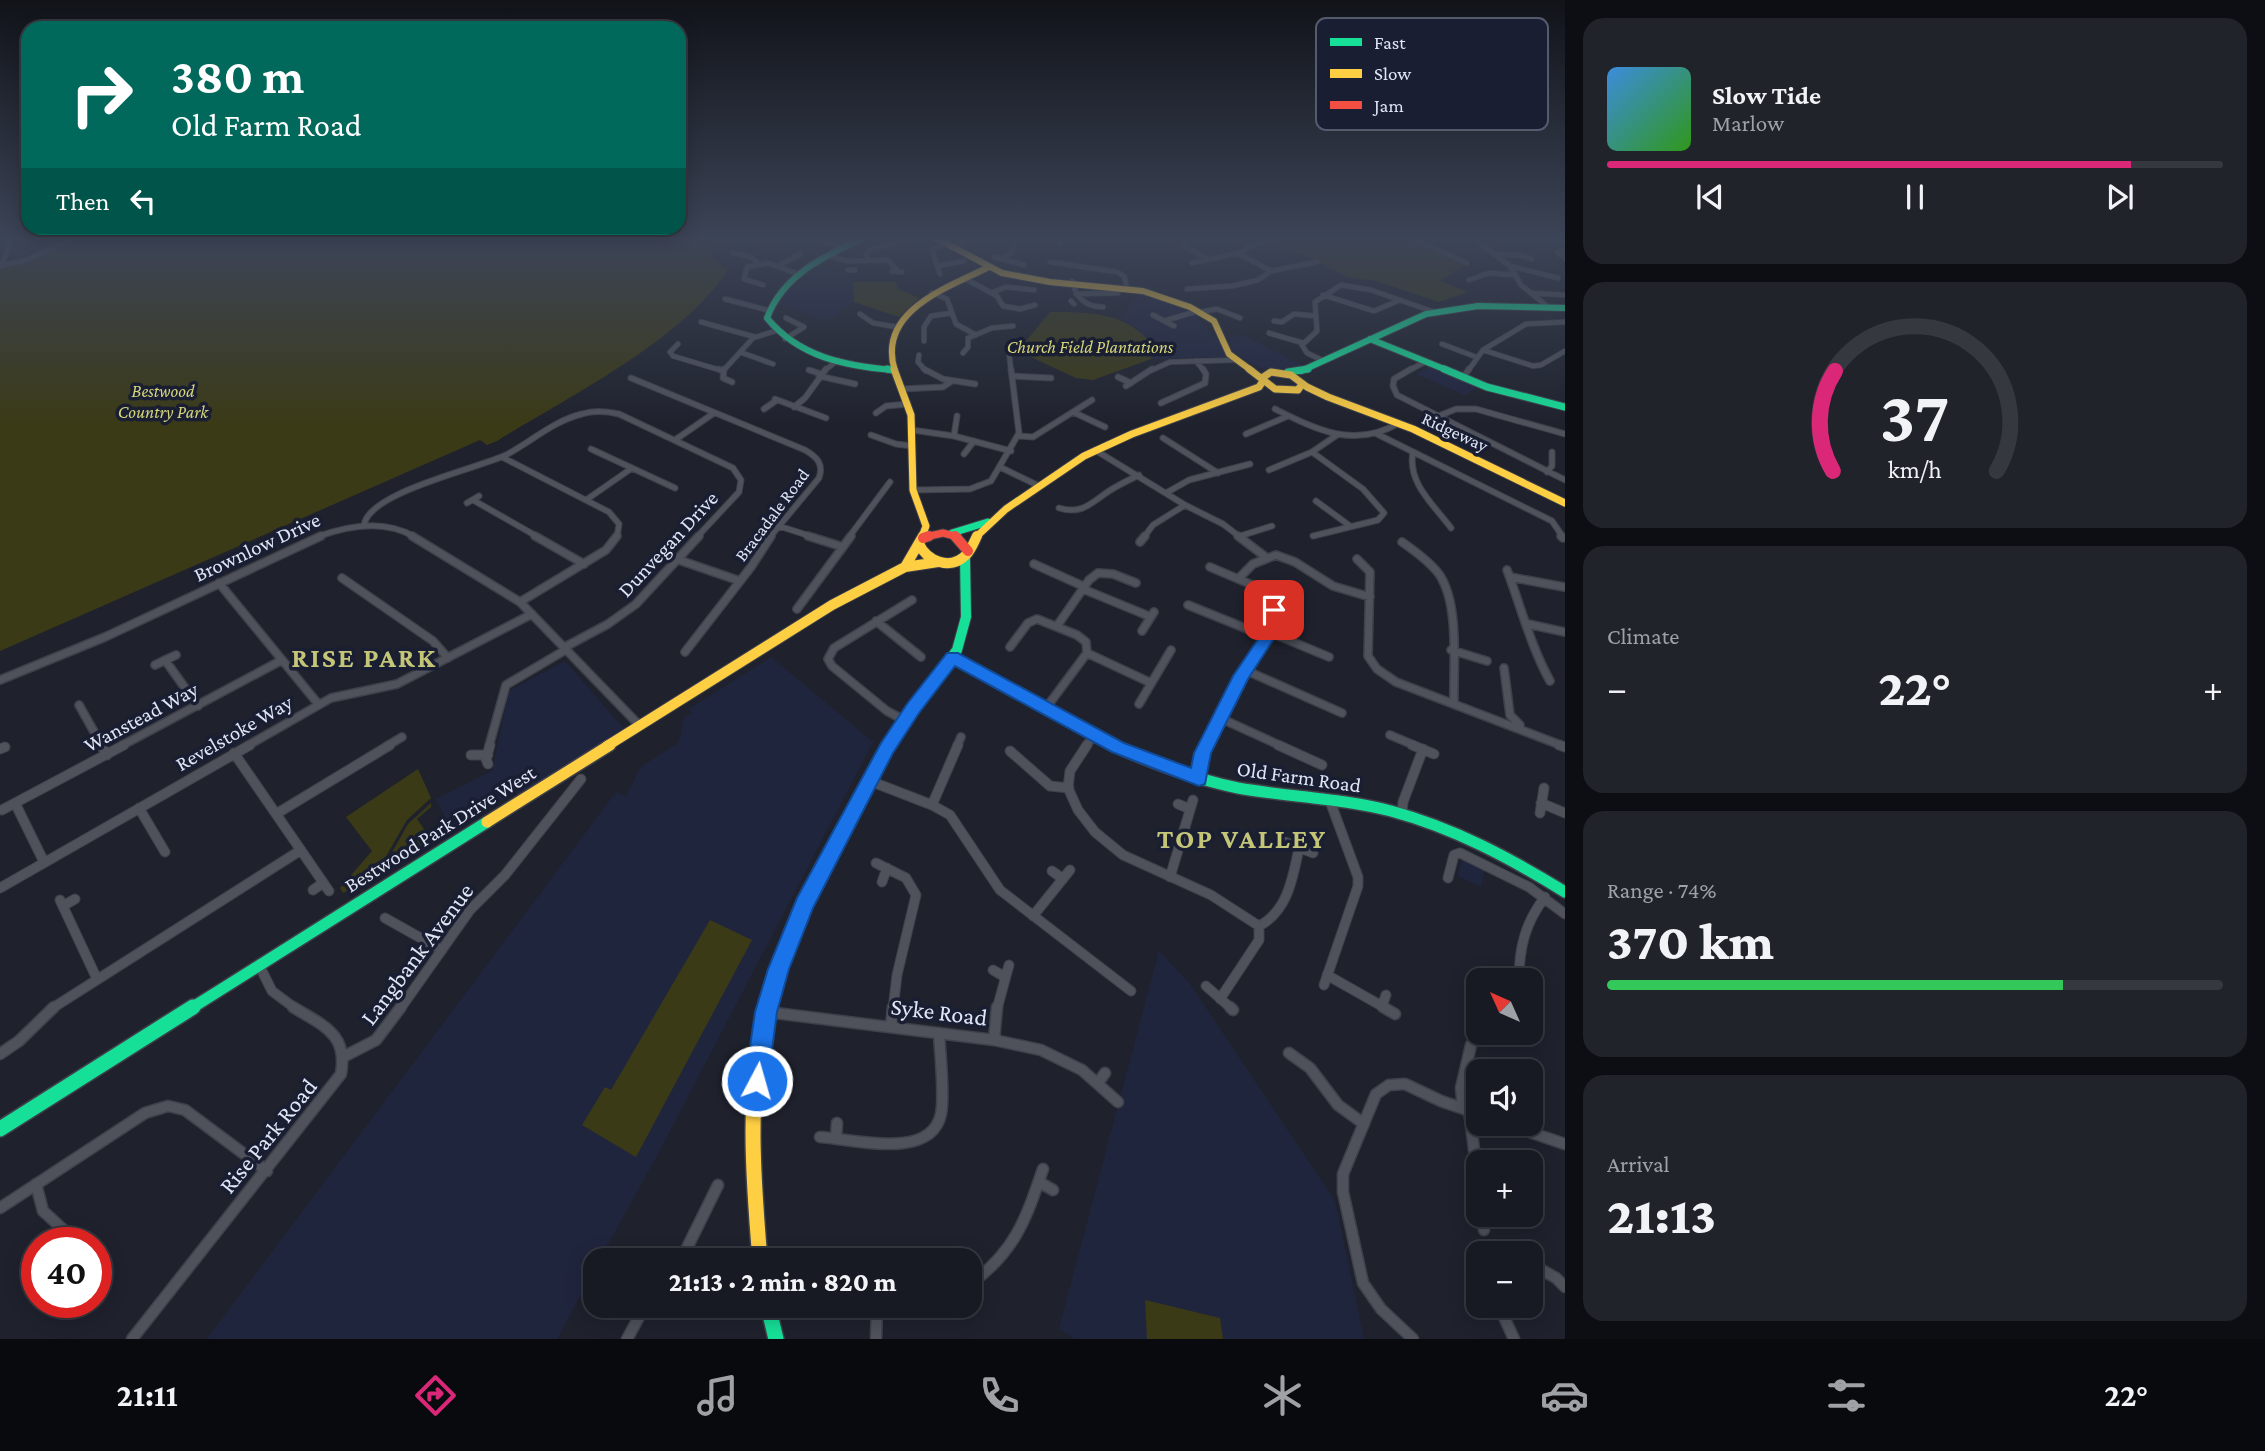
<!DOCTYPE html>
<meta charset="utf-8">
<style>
body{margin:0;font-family:"Crimson Pro",serif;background:#20232a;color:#f1f3f6;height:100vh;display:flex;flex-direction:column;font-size:26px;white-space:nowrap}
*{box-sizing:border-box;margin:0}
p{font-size:23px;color:#9ea1a5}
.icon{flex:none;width:38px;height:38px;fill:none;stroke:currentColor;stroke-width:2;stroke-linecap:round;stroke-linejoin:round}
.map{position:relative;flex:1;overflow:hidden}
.sheet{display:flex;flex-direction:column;gap:18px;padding:18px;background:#0d0e13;width:700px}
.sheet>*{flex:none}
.top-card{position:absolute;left:21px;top:21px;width:665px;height:214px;border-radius:21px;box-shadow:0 4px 18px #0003,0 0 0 2px #363840;background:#00695c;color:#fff;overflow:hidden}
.needle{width:46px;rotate:315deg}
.tools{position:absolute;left:1466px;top:968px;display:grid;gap:14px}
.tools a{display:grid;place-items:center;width:77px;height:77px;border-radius:14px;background:#171a22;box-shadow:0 4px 18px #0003,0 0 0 2px #363840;font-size:35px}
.speed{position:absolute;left:21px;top:1227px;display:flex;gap:14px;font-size:35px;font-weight:700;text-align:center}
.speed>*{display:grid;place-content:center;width:91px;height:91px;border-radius:50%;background:#171a22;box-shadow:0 4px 18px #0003,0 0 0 2px #363840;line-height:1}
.speed .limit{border:10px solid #d22;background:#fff;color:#111}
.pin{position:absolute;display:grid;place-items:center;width:60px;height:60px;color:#fff;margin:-30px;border-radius:14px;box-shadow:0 4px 10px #0006}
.me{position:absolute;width:77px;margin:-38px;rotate:6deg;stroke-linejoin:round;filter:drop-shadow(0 0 5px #0008)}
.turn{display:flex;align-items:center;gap:24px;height:147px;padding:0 35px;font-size:32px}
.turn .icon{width:91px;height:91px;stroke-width:2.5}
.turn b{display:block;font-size:49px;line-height:60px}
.then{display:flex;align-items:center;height:66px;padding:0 35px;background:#0003;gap:14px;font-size:26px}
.big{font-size:52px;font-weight:800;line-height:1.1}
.sheet .widget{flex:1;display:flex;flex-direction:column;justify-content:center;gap:10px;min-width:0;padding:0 24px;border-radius:21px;background:#20232a}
.sheet .dial{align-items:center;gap:0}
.dial svg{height:182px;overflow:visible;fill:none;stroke:#363840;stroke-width:7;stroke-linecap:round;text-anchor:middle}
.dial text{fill:#f1f3f6;stroke:none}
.song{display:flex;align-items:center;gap:21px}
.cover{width:84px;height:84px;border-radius:10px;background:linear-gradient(135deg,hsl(210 70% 55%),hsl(110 70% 35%))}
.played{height:7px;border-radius:4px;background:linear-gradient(90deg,#db2777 85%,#363840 85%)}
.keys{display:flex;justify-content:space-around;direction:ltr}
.heat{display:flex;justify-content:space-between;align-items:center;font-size:38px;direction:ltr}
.charge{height:10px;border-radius:5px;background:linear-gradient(90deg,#34c759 74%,#363840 0)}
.trip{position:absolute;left:583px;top:1248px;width:399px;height:70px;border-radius:21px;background:#171a22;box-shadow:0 4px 18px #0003,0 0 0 2px #363840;font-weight:800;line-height:70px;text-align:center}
.menu{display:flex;height:112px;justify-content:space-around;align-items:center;background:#090a0e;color:#9ea1a5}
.menu .icon{width:49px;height:49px}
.menu .active{color:#db2777}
.menu b{font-size:32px;color:#f1f3f6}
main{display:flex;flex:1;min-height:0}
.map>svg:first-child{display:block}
</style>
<main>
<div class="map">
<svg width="1565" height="1339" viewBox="0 0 1565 1339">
<rect width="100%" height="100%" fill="#1f222d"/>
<path fill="#20253e" d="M818,266L852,275L854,302L828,321L774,303Z
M1143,289L1195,315L1217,340L1228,357L1151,359L1149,354L1151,343L1134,326L1120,318Z
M1228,335L1246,336L1304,366L1287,369L1261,368L1253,364L1233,351Z
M1429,367L1478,387L1465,395L1416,374Z
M771,657L873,742L658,1154L599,1260H595V1268L557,1339H207L616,792L626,796L641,767L679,742L684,718L692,713L689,709Z
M565,661L625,730L519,795L515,791L452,830L436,799L492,771L509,691Z
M1462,858L1485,869L1481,887L1458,876Z
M1159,951L1190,984L1335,1201L1364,1339H1075L1059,1329Z"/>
<path fill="#3b3a16" d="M76,238H726L709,256L728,269C685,339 568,397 497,441L487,445L480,440L0,651V268L35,258Z
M1259,238H1409L1466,264L1440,281L1468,292L1439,302L1376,281L1347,277L1316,261Z
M853,282H896L898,289L919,298L899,317L854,302Z
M1050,312C1088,312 1125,312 1151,343L1149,354L1151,359L1093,380L1076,378L1018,351Z
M418,769L431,798L407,820L375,875L343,893L340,888L372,851L346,817Z
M431,803V807L417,819L432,841L381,872L408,824Z
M710,920L752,940L636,1157L582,1125L605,1087L611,1090Z
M1145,1300L1220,1318L1223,1339H1147Z"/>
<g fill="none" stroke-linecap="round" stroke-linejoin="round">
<g stroke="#3e404a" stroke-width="6">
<path id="street-far4" d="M743,238L766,241L782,238
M804,238L844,247
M1052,238L1061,244
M1101,238L1107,241
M1188,238L1183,245L1208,259
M1411,238L1467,263
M1473,238L1510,266L1521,285L1547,306
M1516,238L1518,240
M1559,240L1565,243
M833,243L859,240
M955,246L972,238
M1565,250L1557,252L1565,258
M733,253L751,257L758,263
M1238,253L1271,271
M1495,254L1519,255L1532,259
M829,256L848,261L888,260L897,270
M994,257L1024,265
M1005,258L1011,253L1017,238
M869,260L866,255L869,250L894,244
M1050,262L1117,272L1124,276L1126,284
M1192,263L1238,253L1268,238
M0,266L27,260L72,238
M1,266L12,238
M778,266L800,254
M937,266L964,261
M1510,266L1558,278
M848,270H855
M892,271L902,272
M940,274L932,250L947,242
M964,278L997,296L1003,306L1020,309L1035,305
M1469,280L1489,273L1515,275
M1072,281C1076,298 1085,307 1103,307
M763,285L744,279L747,267L768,263L801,275
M1187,289L1232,286L1258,280L1271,271L1317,262
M932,293L947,299L956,324L976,335
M991,293L1006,287L1034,290
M1531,293L1565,295
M1076,294L1118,293
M1323,295L1374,311L1400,300
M725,299L767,310
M1071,301L1074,304
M1200,312L1217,309L1240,318
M860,314L873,323L897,327
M1153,315L1174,326
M1167,320L1198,311
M1274,321L1282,322L1294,314L1316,316
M701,322L755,337
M1269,333L1303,343
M785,339L804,327L786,318
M924,341V327L931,316L952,313
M678,344L670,352L673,356L723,371
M1442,344L1476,357
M1483,350L1533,366L1541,365L1565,351
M740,352L773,364
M1009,352L1011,371
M963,353L968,347V338L992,328L1013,326
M919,355L918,362L926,371
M1196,361L1204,371
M1324,361L1307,353L1302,345L1317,331L1315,302L1341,285L1371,290L1434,312
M809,370L813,371
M723,371L753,338L775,331
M824,371L838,360
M1150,371L1170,362L1236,360
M1408,371L1425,362
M1468,371L1483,350L1526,324L1565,322"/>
</g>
<g stroke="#3e404a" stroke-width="7">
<path id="street-far3" d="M718,369L723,371
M724,369L723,378L732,382
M924,369L943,379L975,384
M1411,369L1394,379L1393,386L1397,395L1565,480
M809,370L821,374
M819,376L855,384
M1012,376L1051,378
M1118,377L1131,383
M631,378L805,450C817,457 824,464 819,478L770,537
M1463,378L1469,369
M1126,386L1152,369
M902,389L943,387L952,381
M775,399L826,418
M1161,403L1205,383L1206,374L1203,369
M794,407L805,398L826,369
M764,409L777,400
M1275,409C1317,430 1354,449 1399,423
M1073,412L1105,427
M876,413L886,406L908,404
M1436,417L1456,409H1476L1565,434
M912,430L954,436L1011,451
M1246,434L1288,416
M1377,434L1552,521L1563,537
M871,435L896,444L912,446
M954,436L957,416
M1019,436L1033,437L1092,400
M1163,438L1218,473
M675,440L714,413
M591,449L675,488
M1095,450L1185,505L1223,524L1240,537
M1312,452L1363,489L1384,513L1378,520L1313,536
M1413,452C1407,483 1434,505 1451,528
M964,454L974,441
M502,457L609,512L619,524L617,537
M1000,467L1039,486
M1269,470L1312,452L1337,435
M1547,472L1552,466V452
M914,490L970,489L991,481L1019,433L1011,369
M1166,493L1189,480L1250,464
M473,500L538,537
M586,500L632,468
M1316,501L1350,526
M467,503L479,496
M1059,508C1082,515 1091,503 1109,491C1118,485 1129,480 1139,475
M364,525C369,492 476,469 506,455C531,442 553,421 582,414C594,410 606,411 619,414L733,468L741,480L739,492L697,537
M779,526L813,537
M1240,536L1272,526
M317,537C349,525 385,519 415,537
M849,537L890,482
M1144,537L1153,525L1185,505"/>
</g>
<g stroke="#3e404a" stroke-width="10">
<path id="street-far2" d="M412,536L520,602L640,726
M535,536L584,564
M808,536L843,547
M1238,536L1267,558
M1561,536L1563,538
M1140,542L1145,536
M1402,542C1415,551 1429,561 1439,574C1460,605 1453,665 1454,702
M676,559L740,581
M1357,559L1370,572L1368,656L1377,669L1396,682L1563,746
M1034,564L1085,587
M1507,570C1521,607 1531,647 1550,681
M1510,577L1564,587
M342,578L433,641L448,658
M1239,578L1253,564L1276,555L1295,562L1333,586L1370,597
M219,583L319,705
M1083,589L1151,617
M520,602L606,550L617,536
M1188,605L1267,637
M797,609L851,536
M876,621L921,657
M1528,624L1565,632
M1057,626L1089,580L1098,573L1113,574L1136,583
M1142,631L1154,612
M1269,632L1329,657
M565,647L608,624L636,604L699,536
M1010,647L1028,623L1037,619L1077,635L1086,642L1087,653L1046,708
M1451,650L1487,661
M685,652L751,567L771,536
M1087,653L1151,683
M165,660L198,706
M155,665L176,655
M1504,668L1510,715L1520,725
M1245,670L1342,713
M0,680L105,637L321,536
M1139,704L1171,650
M79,705L102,746
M1220,718L1281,746
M904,720L887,711L832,666L828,659L834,648L912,600
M1390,735L1416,746
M121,746L282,660
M247,746L331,698L397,684L532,614
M387,746L402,737
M489,746L506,685L567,649
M957,746L961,737
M1086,746L1094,735
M1205,746L1241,676L1267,637L1274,610L1270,599L1257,587L1210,567"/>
</g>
<g stroke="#3e404a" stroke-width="11">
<path id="street-far1" d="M101,745L107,755
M1087,745L1070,771L1068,788L1078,810L1095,832L1123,855L1211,895L1259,926V940L1220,999
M1278,745L1322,765
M1412,745L1434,754
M1559,745L1565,747
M0,749L5,747
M1010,751L1050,786L1069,788
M234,753L329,891
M471,755H488
M488,764L486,759L490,745
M1199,779L1202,753L1206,745
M870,781L932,805L950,815L1000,890L1131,991
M1541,803L1565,813
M1178,804L1190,809
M932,805L958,745
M139,808L165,852
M2,810L15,803
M1540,813L1544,788
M276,814L390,745
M1402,814L1403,802L1423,749
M1285,842L1313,853
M44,862L15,803L124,745
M876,863L906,878L916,895L897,975L893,1009
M1052,871L1063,879
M1170,877L1193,800
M1448,878L1454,855L1460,853L1529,887L1565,914
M882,882L887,868
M0,888L250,745
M313,890L323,883
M60,900L97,979
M63,906L75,899
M1033,916L1070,870
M385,918L442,950
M1259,926C1288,911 1293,877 1299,848
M259,965L272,991L296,1009
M993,970L1005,977
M1327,975L1387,1009
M1519,980C1519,948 1525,923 1545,897
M1324,985L1358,886V877L1330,801
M1206,986L1232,1009
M1382,1006L1386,995
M51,1009L301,850
M400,1009L470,910L505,875L581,779
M997,1009L1009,965"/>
</g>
<g stroke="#3e404a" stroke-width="13">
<path id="street" d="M1230,1007L1233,1010
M1383,1007L1395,1014
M767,1012L994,1040L1041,1050L1082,1070L1118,1102
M891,1027L893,1007
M994,1040L997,1007
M1289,1053L1310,1068L1338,1105L1364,1124
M0,1054L19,1041L54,1007
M345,1056L376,1040L401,1007
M1098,1083L1105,1073
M1463,1108L1461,1088L1471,1045
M1469,1110L1479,1188
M1506,1124L1565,1144
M820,1137C854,1139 931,1161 941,1114C945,1094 940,1055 939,1033
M836,1138L837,1123
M1039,1182L1053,1190
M36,1184L43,1211L77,1242
M0,1208L145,1113L168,1106L185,1110L267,1171
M1482,1214L1484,1230
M1492,1253L1500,1248L1510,1253
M96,1260L104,1267
M681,1260L718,1185
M1531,1264L1556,1278L1565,1287
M970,1284C1015,1252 1026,1219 1043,1169
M1499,1306L1514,1339
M132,1339L341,1074C348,1033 323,1026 293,1007
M627,1339L645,1306
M876,1339L877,1306
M1413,1339L1381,1309L1363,1283L1343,1192V1174L1376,1094L1389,1085L1405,1084L1441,1101L1479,1114"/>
</g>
<g stroke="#3e404a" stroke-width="8">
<path id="fast-far4" d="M864,238C824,256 783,275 767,318C799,357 845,366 893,370
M1370,339L1449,371
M1301,371L1426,314L1478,306L1565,308"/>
</g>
<g stroke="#3e404a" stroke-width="9">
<path id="fast-far3" d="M887,369L893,370
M1444,369L1487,387L1565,407
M1288,372L1308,369
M952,533L988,522"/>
</g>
<g stroke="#3e404a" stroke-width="12">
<path id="fast-far2" d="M953,657L1116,746
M889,746L903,722L957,650L966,617L965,557"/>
</g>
<g stroke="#3e404a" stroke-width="14">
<path id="fast-far1" d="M1112,745C1152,763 1194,779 1238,788C1289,797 1341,798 1391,811C1454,828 1510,858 1565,892
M849,818L890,745
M190,1009L487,822"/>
</g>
<g stroke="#3e404a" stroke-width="18">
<path id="fast" d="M0,1129L193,1007
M768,1306L776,1339"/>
</g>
<g stroke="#3e404a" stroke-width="8">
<path id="slow-far4" d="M936,238L1002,273L1050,282L1143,291L1190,307L1214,321L1229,354L1252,371
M895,371C876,312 946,288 987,268"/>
</g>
<g stroke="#3e404a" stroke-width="9">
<path id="slow-far3" d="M894,369L911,415L913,490L926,526L922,537
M1249,369L1275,389L1298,390L1302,384
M1262,378L1271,372L1291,375L1307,387L1328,397L1413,429L1565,503
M976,537L1006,509L1084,456L1132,434L1259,387L1263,381"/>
</g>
<g stroke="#3e404a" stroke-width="12">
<path id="slow-far2" d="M919,544C927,561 950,571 966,555C971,550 974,542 977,536
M905,567L923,536
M607,746L832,605L905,567L938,562"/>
</g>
<g stroke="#3e404a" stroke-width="14">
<path id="slow-far1" d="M487,822L610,745
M767,1009C785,941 815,880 849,818"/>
</g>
<g stroke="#3e404a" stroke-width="18">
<path id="slow" d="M760,1260C753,1177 746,1089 767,1007"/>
</g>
<g stroke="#3e404a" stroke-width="9">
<path id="jam-far1" d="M925,537L943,533L958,537"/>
</g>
<g stroke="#3e404a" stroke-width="12">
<path id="jam" d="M955,536L968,551
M923,538L929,536"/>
</g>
<use href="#street-far4" stroke="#4f525b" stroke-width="4.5"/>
<use href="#street-far3" stroke="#4f525b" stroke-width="5"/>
<use href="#street-far2" stroke="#4f525b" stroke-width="7"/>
<use href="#street-far1" stroke="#4f525b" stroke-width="9"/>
<use href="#street" stroke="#4f525b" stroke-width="10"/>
<use href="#fast-far4" stroke="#16e098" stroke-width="6"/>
<use href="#fast-far3" stroke="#16e098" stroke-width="7"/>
<use href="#fast-far2" stroke="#16e098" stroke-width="10"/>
<use href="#fast-far1" stroke="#16e098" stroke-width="11"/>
<use href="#fast" stroke="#16e098" stroke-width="15"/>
<use href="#slow-far4" stroke="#ffcf43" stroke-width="6"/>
<use href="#slow-far3" stroke="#ffcf43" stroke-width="7"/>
<use href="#slow-far2" stroke="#ffcf43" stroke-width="10"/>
<use href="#slow-far1" stroke="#ffcf43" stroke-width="11"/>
<use href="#slow" stroke="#ffcf43" stroke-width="15"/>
<use href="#jam-far1" stroke="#f24e42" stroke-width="7"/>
<use href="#jam" stroke="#f24e42" stroke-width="10"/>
</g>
<linearGradient id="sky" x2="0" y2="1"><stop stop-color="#111319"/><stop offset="0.56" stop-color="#3c4457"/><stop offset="1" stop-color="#3c4457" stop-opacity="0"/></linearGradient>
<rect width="1565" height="426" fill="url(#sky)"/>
<path fill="#1a73e8" stroke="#114b97" stroke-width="2" d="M1274,605L1281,610L1275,637L1248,679L1211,753L1205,784L1199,786L1112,752L955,666L919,713L893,753L813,908L789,969L777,1012L768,1081L765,1089L757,1092L748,1089L745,1081L755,1012L768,969L797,898L881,743L907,704L947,653H958L1124,743L1191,768L1194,753L1233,676L1260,636L1266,610Z"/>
<g text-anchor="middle" stroke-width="7" stroke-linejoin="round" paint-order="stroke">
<g font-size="18" font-style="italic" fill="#d5d57a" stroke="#191e33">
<text x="1090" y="353">Church Field Plantations</text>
<text x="163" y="397">Bestwood<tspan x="163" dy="21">Country Park</tspan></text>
</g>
<g font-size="18" fill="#e1e6f5" stroke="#191e33">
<text transform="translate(1455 432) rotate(25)" y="6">Ridgeway</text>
<text transform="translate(772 515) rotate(-53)" y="6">Bracadale Road</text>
</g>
<g font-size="21" fill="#e1e6f5" stroke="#191e33">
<text transform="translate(668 544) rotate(-47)" y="7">Dunvegan Drive</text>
<text transform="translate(257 547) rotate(-25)" y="7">Brownlow Drive</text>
<text transform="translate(141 717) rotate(-28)" y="7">Wanstead Way</text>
<text transform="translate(234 733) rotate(-30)" y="7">Revelstoke Way</text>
<text transform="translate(1299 777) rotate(8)" y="7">Old Farm Road</text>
<text transform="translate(440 829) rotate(-32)" y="7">Bestwood Park Drive West</text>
</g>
<g font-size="24" fill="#e1e6f5" stroke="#191e33">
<text transform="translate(417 954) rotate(-53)" y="8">Langbank Avenue</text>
<text transform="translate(939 1012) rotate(7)" y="8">Syke Road</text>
<text transform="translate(268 1136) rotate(-51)" y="8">Rise Park Road</text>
</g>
<g font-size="28" font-weight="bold" letter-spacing="2" fill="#c5c577" stroke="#191e33">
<text x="364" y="667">RISE PARK</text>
<text x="1242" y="848">TOP VALLEY</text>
</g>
</g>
<rect x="1316" y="18" width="232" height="112" rx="10" fill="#191e33" stroke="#555a6d" stroke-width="2"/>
<rect x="1330" y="38" width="32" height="8" fill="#16e098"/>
<rect x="1330" y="69" width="32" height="9" fill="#ffcf43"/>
<rect x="1330" y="101" width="32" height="8" fill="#f24e42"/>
<g font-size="19" fill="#e1e6f5">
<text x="1374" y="49">Fast</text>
<text x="1374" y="80">Slow</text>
<text x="1374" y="112">Jam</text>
</g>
</svg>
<div class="tools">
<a><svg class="needle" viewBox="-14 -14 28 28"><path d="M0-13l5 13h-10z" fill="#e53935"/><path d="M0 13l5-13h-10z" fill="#9ea1a5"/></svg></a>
<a><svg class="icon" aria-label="sound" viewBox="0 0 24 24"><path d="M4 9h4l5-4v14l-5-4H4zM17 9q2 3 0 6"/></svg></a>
<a>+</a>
<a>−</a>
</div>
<div class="speed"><div class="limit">40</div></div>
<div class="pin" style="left:1274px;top:610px;background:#d93025"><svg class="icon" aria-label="arrive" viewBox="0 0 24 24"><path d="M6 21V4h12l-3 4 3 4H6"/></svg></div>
<svg class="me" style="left:757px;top:1081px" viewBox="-20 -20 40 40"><circle r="17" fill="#1a73e8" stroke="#fff" stroke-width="3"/><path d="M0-11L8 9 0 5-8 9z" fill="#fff"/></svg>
<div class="trip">21:13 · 2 min · 820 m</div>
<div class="top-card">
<div class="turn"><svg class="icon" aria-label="right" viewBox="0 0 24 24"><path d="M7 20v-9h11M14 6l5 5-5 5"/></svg><div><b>380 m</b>Old Farm Road</div></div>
<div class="then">Then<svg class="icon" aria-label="left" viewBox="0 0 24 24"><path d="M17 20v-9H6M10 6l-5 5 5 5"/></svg></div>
</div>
</div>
<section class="sheet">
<div class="widget">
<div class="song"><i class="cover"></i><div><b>Slow Tide</b><p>Marlow</p></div></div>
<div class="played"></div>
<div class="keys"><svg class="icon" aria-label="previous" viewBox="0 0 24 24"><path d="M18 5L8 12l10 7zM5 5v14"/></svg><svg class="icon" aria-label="pause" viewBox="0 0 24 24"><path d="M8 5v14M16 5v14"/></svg><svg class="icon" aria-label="next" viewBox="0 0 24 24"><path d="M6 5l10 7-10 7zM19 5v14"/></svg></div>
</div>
<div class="widget dial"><svg viewBox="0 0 100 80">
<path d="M14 69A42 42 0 1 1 86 69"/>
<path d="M14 69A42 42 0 0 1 15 25" stroke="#db2777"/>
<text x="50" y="56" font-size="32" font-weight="700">37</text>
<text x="50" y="72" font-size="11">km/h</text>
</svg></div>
<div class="widget"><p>Climate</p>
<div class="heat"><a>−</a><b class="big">22°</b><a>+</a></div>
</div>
<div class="widget"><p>Range · 74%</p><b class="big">370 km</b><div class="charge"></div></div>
<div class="widget"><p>Arrival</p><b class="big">21:13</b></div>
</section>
</main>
<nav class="menu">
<b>21:11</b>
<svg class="icon active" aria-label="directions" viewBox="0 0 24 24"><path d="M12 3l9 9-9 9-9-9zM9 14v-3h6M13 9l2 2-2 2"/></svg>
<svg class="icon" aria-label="music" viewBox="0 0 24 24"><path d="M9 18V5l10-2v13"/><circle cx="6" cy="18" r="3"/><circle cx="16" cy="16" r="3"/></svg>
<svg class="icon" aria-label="phone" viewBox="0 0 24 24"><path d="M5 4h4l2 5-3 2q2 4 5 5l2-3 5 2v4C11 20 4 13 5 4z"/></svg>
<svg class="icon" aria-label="climate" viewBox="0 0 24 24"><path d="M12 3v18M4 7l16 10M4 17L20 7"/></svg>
<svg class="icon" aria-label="car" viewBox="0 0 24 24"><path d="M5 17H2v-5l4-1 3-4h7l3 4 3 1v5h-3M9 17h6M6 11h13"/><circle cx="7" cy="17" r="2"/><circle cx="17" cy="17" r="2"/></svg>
<svg class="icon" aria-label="filters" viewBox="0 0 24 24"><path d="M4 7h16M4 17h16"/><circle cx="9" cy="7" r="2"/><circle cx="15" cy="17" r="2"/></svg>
<b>22°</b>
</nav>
